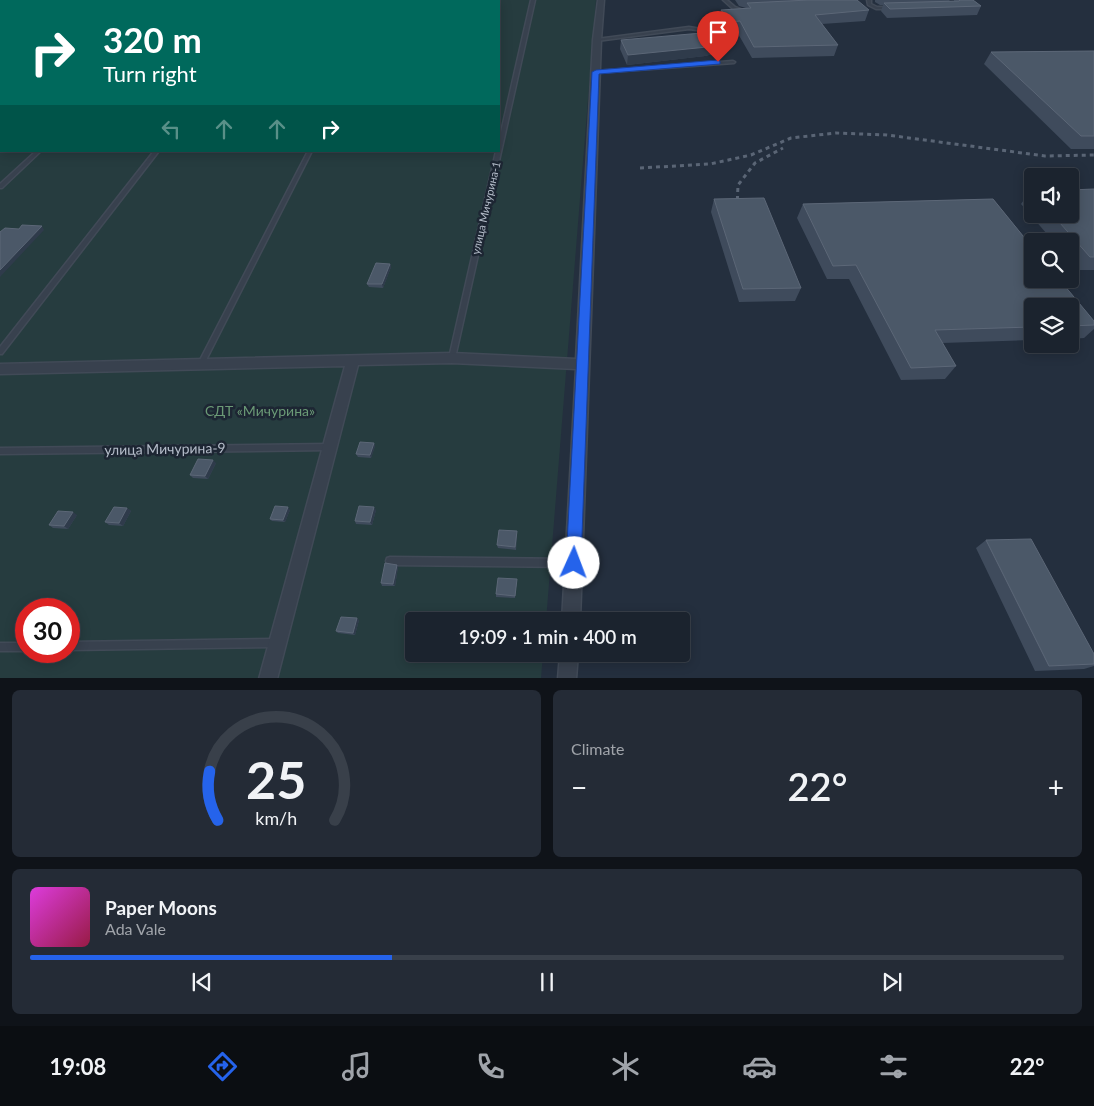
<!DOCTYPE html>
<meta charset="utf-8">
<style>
body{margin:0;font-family:Lato,sans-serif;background:#242b36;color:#f1f3f6;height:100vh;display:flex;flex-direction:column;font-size:19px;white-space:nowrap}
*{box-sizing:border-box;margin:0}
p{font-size:16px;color:#a0a4aa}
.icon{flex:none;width:28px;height:28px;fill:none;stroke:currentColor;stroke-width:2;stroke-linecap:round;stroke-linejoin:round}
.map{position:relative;height:678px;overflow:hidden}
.sheet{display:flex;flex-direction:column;gap:12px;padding:12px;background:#0f1319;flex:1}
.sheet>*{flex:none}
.top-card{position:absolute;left:0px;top:0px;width:500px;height:152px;box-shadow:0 2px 12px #0003,0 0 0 1px #39404a;background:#00695c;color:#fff;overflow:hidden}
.buttons{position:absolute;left:1024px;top:168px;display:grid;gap:10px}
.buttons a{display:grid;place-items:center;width:55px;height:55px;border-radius:5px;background:#1b232e;box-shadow:0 2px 12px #0003,0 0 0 1px #39404a;font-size:25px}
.speed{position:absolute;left:15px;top:598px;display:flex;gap:10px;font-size:25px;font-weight:700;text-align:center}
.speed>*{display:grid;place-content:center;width:65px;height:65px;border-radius:50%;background:#1b232e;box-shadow:0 2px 12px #0003,0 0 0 1px #39404a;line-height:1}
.speed .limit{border:8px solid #d22;background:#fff;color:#111}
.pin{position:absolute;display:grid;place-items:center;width:42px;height:42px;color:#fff;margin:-51px -21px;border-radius:50% 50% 50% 0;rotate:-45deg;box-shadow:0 0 5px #0007}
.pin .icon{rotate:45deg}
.me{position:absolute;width:55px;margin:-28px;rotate:2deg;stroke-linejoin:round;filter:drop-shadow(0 0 4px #0008)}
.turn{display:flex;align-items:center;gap:18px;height:105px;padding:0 20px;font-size:22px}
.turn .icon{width:65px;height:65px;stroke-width:2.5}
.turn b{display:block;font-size:35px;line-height:42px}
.lanes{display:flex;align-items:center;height:48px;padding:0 20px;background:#0003;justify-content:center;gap:25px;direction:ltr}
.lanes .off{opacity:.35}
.big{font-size:38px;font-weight:600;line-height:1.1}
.sheet .tile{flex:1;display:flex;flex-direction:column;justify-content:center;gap:8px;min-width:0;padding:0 18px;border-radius:8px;background:#242b36}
.sheet .dial{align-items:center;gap:0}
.dial svg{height:130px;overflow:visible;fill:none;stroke:#39404a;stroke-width:7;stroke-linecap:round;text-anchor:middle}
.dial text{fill:#f1f3f6;stroke:none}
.song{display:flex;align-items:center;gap:15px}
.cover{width:60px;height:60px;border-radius:8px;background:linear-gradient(135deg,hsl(300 70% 55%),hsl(340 70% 35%))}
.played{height:5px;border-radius:2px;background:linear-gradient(90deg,#2563eb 35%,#39404a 35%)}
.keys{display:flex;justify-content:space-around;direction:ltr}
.heat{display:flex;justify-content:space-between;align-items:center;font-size:28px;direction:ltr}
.sheet .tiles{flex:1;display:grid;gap:12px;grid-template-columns:1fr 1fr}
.tile:last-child{grid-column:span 2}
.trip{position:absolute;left:405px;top:612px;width:285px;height:50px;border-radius:5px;background:#1b232e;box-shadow:0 2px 12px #0003,0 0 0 1px #39404a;font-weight:600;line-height:50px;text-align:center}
.menu{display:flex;height:80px;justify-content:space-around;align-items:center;background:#0b0e12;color:#a0a4aa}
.menu .icon{width:35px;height:35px}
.menu .selected{color:#2563eb}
.menu b{font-size:22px;color:#f1f3f6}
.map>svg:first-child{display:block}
</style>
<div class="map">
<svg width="1094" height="679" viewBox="0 0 1094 679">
<rect width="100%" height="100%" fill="#242f3e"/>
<path fill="#263c3f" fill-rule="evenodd" d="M0,0H596L546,621H414V654H543L541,678L0,679ZM1,1H499V151H1ZM26,609H69V651H26Z"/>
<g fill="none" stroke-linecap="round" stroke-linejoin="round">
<g stroke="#414a57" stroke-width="3">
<path id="service" d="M33,0H38L36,1H33Z
M119,0H124L122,1H119Z
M201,0H206L204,1H201Z
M283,0H287L286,1H283Z
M397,0H401L400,1H397Z
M531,0H535L455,358L454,360H450L449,358L496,151H499V141Z
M723,0H727L735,7L745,11L743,12L733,9Z
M867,0H871V4L877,7H890L892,8L890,9H876L868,5Z
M0,22H1V25H0Z
M689,27L714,31L712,32L689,29L597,41L595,40L597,39Z
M733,61L735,62L734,63L596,73L594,72L596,71Z
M0,91H1V94H0Z
M36,151H41L2,188H0V184Z
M154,151H159L2,354H0V347Z
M308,151H312L203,366H199L198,364Z
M330,444L333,445L334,447L333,449L330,450L0,454V448Z
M390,557L573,559L576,560L577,563L576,566L573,567L390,565L387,564L386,561L387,558Z
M276,639L279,640L280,643L279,646L276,647L69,650V642Z
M0,643H26L27,651H0Z"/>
</g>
<g stroke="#414a57" stroke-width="3">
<path id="minor" d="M598,0H604L601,40L580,621H562L576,369L452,363L358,365L277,679H259L345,366L0,374V364L452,353L576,359L593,40Z
M560,654H578L576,679H558Z"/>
</g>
<use href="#service" fill="#38414e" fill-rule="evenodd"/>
<use href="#minor" fill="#38414e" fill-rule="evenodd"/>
<path stroke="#5a6575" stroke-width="3" stroke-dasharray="4 4" stroke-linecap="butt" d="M640,168L710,164L751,155L791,138L836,133L887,135L1045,156L1094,155
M737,208L738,185L755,163L783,148"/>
</g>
<path fill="#3f4b5c" d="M735,0H837L869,10L865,21L822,24L838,45L834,56L752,58L737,32L728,33L718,21L721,10L746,8L739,6Z
M875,0H950L949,1H954V0H973L981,6L977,15L887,18L881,11L883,5H880L875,2Z
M621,40L727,42L725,51L705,56L627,65L620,49Z
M1094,51V149H1071L984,64L991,52Z
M0,126H1V145H0Z
M1094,189V270H1078L1070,261V241H1053L1021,204L1031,190H1032V214H1070Z
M714,199L801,288L795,301L739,302L711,212Z
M993,199L1032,247V279H1059L1094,321V329L1084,338L1070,339V306H1032V340L942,343L956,366L945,379L901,380L849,279H827L797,218L803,204Z
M390,264L391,267L383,288L369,287L367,284Z
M374,443L375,446L371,458L358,457L356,454Z
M216,463L208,479L193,478L190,475Z
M127,508L131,511L123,526L109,525L105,522Z
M290,510L285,522L272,521L270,519Z
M376,510L372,525L356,524L355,521Z
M77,515L68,529L53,528L49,525Z
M517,534L516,550L498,548L497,545Z
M986,540L1094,654V666L1084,669L1035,671L976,548Z
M397,565L398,567L395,586H382L381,583Z
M517,579L515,598L496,597V594Z
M359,620L355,635L338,633L336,631Z"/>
<path fill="#2f3b4b" d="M727,42L725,51L705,56L627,65L628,55Z
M42,226L44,230L0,277V270Z
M390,264L391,267L383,288L382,284Z
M374,443L375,446L371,458L370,455Z
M213,460L216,463L208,479L205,476Z
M288,507L290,510L285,522L283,520Z
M374,507L376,510L372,525L370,522Z
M127,508L131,511L123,526L119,523Z
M73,512L77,515L68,529L64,526Z
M397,565L398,567L395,586L393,584Z
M357,618L359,620L355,635L353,633Z"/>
<path fill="#4b5868" stroke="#5c6777" d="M147,0H172L171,1H145Z
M313,0H350L349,1H312Z
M809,0H857L869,10L815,15L838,45L754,47L740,21L731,22L721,10L751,8L747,3Z
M960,0H973L981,6L890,9L884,3L959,1Z
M702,33L727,42L707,47L628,55L621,40Z
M1,41V60H0V42Z
M1094,51V136H1081L991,52Z
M0,126H1V139H0Z
M1094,189V257H1090L1052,214H1070V190Z
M764,198L801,288L743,289L714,199Z
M993,199L1032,247V279H1059L1094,321V325L1070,326V306H1032V327L935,330L956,366L911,368L856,265L833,266L803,204Z
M22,225L42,226L0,270V232L5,228L19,229Z
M376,263L390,264L382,284H367Z
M360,442L374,443L370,455L356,454Z
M198,459L213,460L205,476L190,475Z
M275,506L288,507L283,520L270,519Z
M359,506L374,507L370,522L355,521Z
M114,507L127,508L119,523L105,522Z
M58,511L73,512L64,526L49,525Z
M499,530L517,531L515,547L497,545Z
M1031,539L1094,654V664L1049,666L986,540Z
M385,563L397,565L393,584L381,583Z
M498,578L517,579L515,596L496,594Z
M341,617L357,618L353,633L336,631Z"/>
<path fill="#2563eb" stroke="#184099" d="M718,60L720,61V64L599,74L581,563L579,568L574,570L569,568L566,563L592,72L596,70Z"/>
<g text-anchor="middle" stroke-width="5" stroke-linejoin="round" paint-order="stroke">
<g font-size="11" fill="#b4bcc9" stroke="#1d2633">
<text transform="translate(486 208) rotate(-77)" y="4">улица Мичурина-1</text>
</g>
<g font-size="14" fill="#6b9a76" stroke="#1d2633">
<text x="260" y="416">СДТ «Мичурина»</text>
</g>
<g font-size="14" fill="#b4bcc9" stroke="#1d2633">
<text transform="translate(165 449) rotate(-1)" y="5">улица Мичурина-9</text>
</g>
</g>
</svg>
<div class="buttons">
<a><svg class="icon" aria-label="sound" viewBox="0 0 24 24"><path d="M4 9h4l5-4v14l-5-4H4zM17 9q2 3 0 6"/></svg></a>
<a><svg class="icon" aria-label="search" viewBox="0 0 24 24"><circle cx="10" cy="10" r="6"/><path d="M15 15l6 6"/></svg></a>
<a><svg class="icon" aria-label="layers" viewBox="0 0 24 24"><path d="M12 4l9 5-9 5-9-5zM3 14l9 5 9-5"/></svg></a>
</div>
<div class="speed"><div class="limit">30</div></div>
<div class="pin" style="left:718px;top:62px;background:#d93025"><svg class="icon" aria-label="arrive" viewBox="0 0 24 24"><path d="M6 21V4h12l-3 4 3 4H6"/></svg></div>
<svg class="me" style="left:574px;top:563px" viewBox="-20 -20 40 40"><circle r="19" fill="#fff"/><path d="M0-13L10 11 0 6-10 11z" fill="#2563eb"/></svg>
<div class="trip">19:09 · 1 min · 400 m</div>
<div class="top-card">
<div class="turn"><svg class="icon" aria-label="right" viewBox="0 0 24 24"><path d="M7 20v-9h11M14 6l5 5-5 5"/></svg><div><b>320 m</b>Turn right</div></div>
<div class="lanes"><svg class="icon off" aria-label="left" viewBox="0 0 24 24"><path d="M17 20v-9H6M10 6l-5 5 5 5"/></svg><svg class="icon off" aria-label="ahead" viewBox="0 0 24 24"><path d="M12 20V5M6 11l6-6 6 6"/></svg><svg class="icon off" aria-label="ahead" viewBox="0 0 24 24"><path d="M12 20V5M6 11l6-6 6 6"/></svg><svg class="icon" aria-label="right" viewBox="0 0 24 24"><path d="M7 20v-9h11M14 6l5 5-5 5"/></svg></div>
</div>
</div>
<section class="sheet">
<div class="tiles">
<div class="tile dial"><svg viewBox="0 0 100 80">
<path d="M14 69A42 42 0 1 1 86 69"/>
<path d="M14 69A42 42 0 0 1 9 39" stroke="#2563eb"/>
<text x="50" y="56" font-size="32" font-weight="700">25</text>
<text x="50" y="72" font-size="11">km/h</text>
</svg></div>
<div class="tile"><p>Climate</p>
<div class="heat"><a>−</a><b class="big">22°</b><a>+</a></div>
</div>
<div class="tile">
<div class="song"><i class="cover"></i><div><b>Paper Moons</b><p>Ada Vale</p></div></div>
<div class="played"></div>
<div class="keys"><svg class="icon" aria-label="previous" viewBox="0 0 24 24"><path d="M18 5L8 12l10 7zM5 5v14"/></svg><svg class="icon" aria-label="pause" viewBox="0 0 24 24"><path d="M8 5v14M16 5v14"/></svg><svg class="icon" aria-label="next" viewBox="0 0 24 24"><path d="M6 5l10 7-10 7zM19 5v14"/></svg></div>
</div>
</div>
</section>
<nav class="menu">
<b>19:08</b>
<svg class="icon selected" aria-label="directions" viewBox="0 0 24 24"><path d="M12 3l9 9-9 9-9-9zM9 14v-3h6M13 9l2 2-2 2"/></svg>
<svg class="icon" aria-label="music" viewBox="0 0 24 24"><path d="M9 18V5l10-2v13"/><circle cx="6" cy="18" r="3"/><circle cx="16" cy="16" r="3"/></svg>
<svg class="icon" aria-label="phone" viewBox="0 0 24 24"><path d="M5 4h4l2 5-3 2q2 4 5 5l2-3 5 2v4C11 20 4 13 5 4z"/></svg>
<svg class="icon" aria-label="climate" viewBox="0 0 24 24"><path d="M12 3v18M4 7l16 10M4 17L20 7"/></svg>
<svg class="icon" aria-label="car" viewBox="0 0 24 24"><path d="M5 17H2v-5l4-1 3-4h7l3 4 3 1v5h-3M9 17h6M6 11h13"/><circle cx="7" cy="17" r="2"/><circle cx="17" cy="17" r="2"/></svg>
<svg class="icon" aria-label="filters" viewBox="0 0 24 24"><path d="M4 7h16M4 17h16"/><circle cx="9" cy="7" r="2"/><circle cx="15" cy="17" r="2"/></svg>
<b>22°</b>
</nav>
